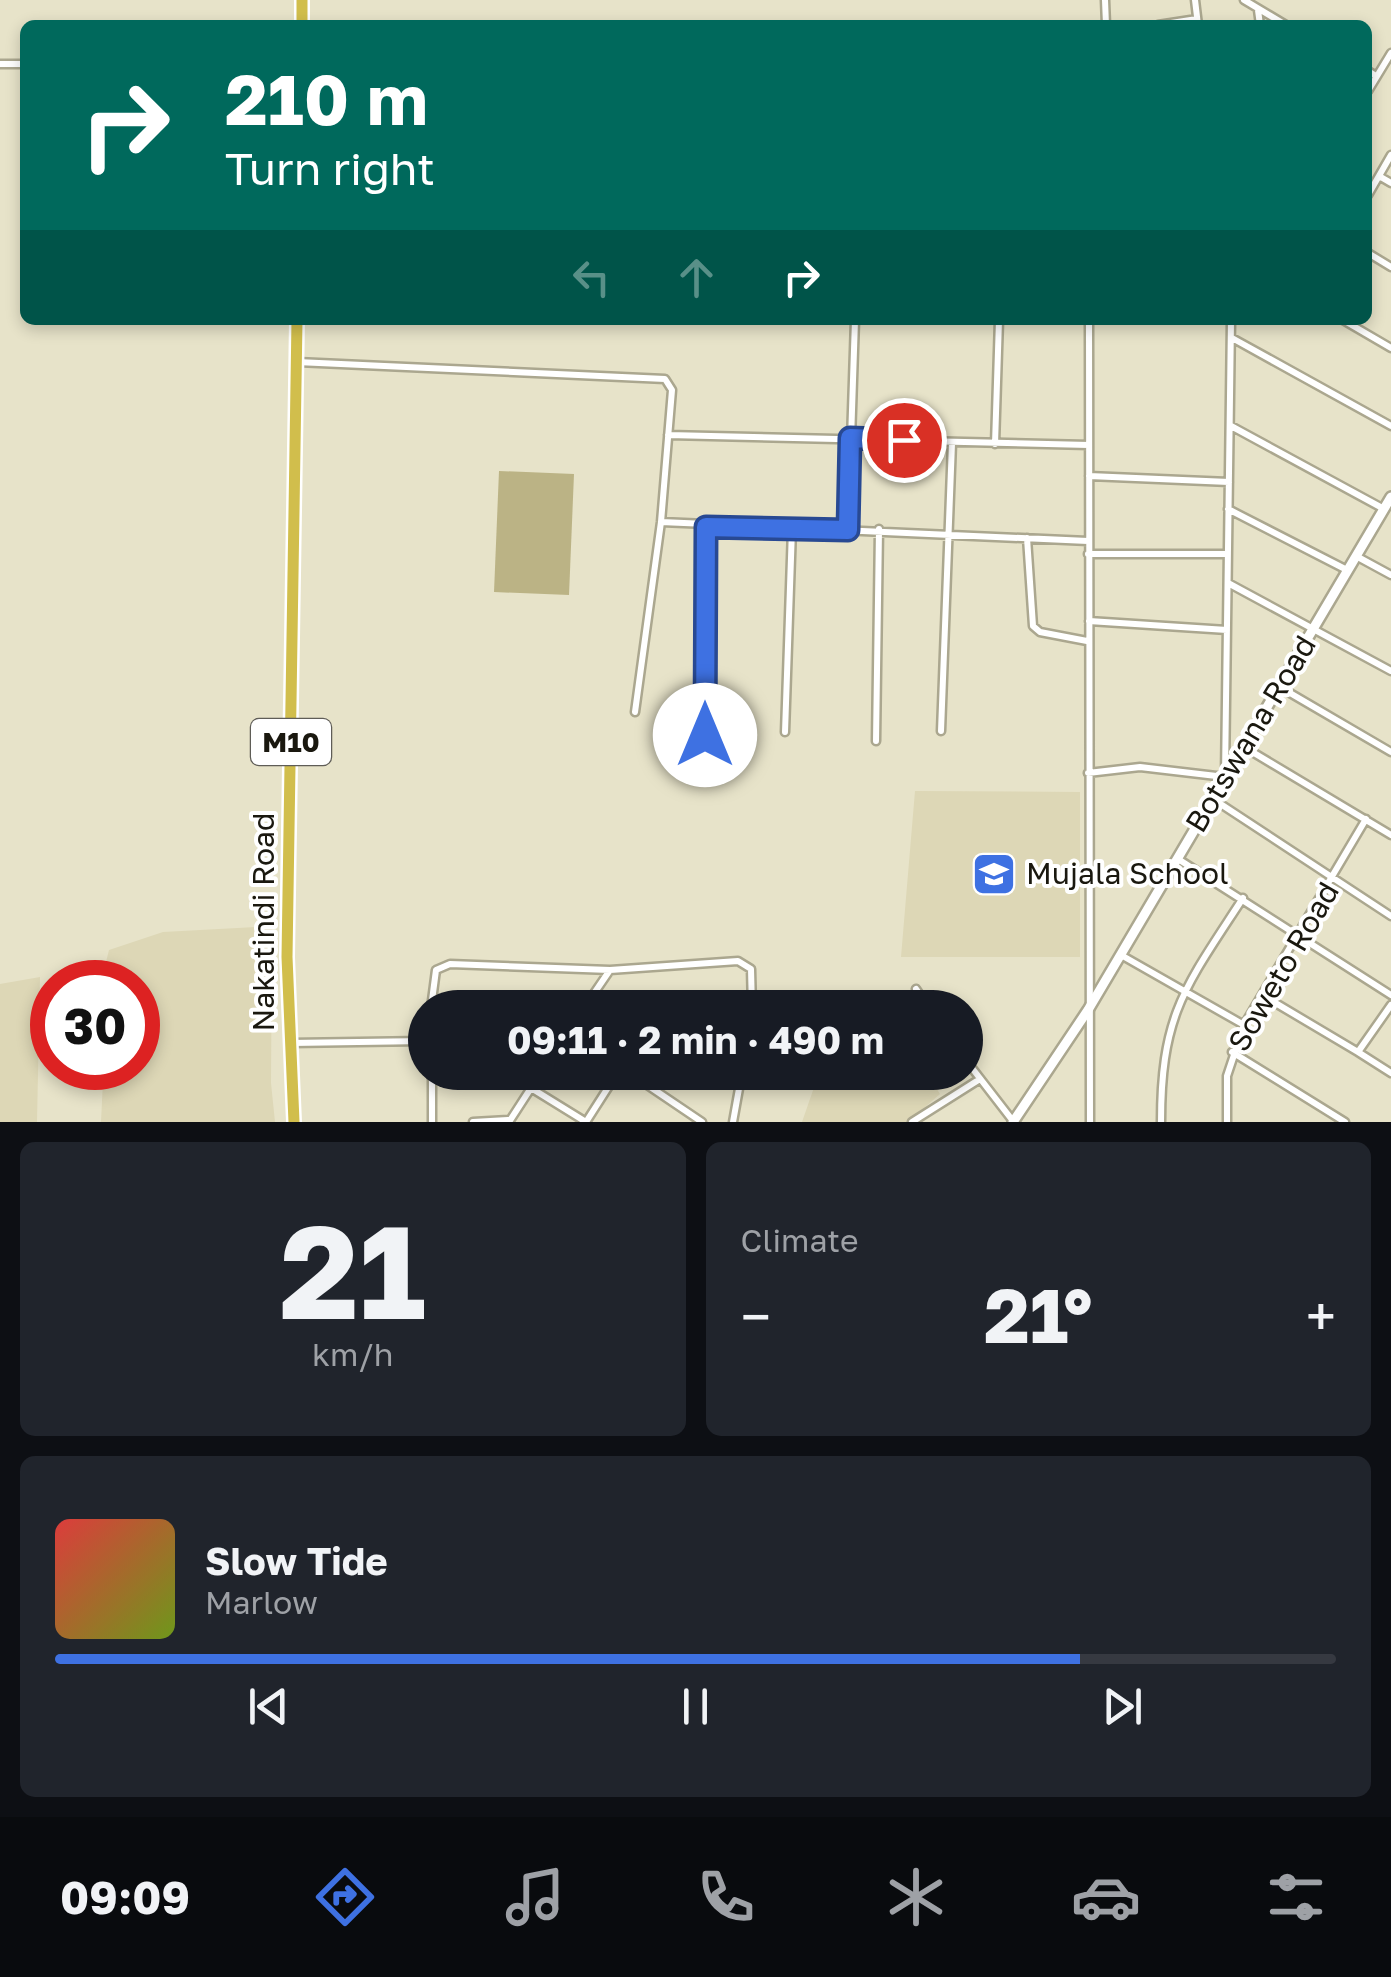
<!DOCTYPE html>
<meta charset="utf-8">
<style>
body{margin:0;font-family:"Golos Text",sans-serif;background:#20242c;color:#f1f3f6;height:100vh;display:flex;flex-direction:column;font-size:38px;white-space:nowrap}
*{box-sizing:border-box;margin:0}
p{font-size:32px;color:#9ea1a6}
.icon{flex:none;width:55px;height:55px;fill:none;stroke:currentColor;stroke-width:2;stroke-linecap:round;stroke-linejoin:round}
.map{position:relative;height:1122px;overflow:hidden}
.panel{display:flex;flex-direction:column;gap:20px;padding:20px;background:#0d0f14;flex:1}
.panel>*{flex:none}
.guide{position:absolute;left:20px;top:20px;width:1352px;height:305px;border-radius:15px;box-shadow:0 5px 15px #0003;background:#00695c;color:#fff;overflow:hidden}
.speed{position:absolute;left:30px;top:960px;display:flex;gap:20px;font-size:50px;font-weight:700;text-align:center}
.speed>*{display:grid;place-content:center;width:130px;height:130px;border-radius:50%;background:#171b24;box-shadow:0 5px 15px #0003;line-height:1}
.speed .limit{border:15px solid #d22;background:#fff;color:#111}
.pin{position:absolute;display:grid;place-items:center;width:85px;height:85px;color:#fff;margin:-42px;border:5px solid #fff;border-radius:50%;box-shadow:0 2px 10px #0007}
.me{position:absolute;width:110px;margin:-55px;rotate:0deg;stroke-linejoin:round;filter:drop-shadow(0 0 8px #0008)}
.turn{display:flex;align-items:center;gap:35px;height:210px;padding:0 40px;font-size:45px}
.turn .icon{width:130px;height:130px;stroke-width:2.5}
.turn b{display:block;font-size:70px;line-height:85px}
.lanes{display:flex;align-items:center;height:95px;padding:0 40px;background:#0003;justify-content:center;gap:50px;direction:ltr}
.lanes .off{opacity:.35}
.big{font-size:75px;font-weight:700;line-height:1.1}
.panel .widget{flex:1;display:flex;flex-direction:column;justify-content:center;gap:15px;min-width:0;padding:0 35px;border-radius:15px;background:#20242c}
.panel .dial{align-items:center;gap:0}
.dial b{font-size:130px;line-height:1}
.song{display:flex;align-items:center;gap:30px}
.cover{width:120px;height:120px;border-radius:15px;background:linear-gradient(135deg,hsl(0 70% 55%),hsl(80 70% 35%))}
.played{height:10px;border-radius:5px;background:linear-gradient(90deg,#3e71e2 80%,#363941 80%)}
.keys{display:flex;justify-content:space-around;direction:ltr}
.heat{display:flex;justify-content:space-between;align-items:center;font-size:55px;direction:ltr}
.panel .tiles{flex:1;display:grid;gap:20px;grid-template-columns:1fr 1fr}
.widget:last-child{grid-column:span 2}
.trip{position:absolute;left:408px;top:990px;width:575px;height:100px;border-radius:50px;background:#171b24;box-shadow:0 5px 15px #0003;font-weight:700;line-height:100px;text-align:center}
.tab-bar{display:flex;height:160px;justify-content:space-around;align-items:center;background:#090b0e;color:#9ea1a6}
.tab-bar .icon{width:70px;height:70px}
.tab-bar .active{color:#3e71e2}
.tab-bar b{font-size:45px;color:#f1f3f6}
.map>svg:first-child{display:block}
</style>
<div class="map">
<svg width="1391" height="1122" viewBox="0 0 1391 1122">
<rect width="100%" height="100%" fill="#e7e3c9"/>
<path fill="#ddd7b6" d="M915,791L1080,792V957H901Z
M272,926L271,1083L275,1122H101L103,1080L95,1068H138V982H101L109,950L163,932Z
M40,977L37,1122H0V984Z
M819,1073H927L940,1094L908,1122H802Z"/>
<path fill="#bbb385" d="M499,471L574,474L569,595L494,592Z"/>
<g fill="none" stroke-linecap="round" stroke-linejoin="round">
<g stroke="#aba78f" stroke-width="11">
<path id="street" d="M1105,0L1106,25
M1195,0L1198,25
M1244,0L1286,25
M1258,10L1260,25
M1158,25L1197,19
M0,64H25
M1368,71L1376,76
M1368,91L1391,53
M1379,176L1391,183
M1368,195L1391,155
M1368,253L1391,267
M1089,320L1090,1122
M1343,320L1391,348
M1232,338L1391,426
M297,362L665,379L672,390L661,522L635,712
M1231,426L1384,509
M668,435L1089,445
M995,444L999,320
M1089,476L1229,482
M1228,509L1347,570
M661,522L1088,541
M848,530L855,320
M1027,538L1033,626L1040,632L1087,641
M1088,554H1226
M1356,556L1391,575
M1228,583L1391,671
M1089,621L1227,630
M1278,686L1391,752
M941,731L952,443
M785,732L792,529
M705,735L706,527
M876,741L879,529
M1244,747L1391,835
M1088,773L1140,767L1225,777L1231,320
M1213,799L1391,916
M1178,859L1391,995
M1121,955L1244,1025
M916,989L929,1008
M1262,995L1358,1052
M1391,1005L1358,1052L1391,1073
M431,1008L436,970L450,964L610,970
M584,1008L610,970L738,961L751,969L752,1008
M291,1043L425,1041
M1232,1052L1345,1122
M965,1059L1013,1121
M432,1072V1122
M628,1072L702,1122
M531,1088L541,1072
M473,1122L508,1120
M509,1122L531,1088L586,1122
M586,1122L618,1072
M733,1122L742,1072
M912,1122L980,1079
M1161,1122C1161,1013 1186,986 1243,898
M1227,1122V1076L1244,1025L1366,819"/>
</g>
<g stroke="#aba78f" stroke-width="14">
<path id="secondary" d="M1013,1122L1088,1010L1391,497"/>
</g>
<g stroke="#fff" stroke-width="16">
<path id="highway" d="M302,25V0
M294,1122L287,957L297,320"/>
</g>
<use href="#street" stroke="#fff" stroke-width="6"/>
<use href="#secondary" stroke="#fff" stroke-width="9"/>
<use href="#highway" stroke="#d1be4c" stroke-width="11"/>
</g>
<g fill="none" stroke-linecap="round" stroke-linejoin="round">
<g stroke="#284993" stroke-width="25">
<path id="route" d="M705,735L706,527L848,530L850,438L904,440"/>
</g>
<use href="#route" stroke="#3e71e2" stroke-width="18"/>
</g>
<defs>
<g id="school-square" transform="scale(2.25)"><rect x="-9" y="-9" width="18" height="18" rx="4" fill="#3e71e2" stroke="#fff"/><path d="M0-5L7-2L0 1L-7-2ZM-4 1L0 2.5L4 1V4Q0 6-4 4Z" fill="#fff"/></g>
</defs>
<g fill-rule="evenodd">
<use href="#school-square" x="994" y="874"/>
</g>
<g text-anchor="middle" stroke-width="8" stroke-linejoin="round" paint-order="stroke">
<rect fill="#fff" stroke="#5f5d57" stroke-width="2.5" x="251" y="719" width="80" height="46" rx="8"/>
<g font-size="28" font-weight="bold" fill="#1a180f">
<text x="291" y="752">M10</text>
</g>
<g font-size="30" fill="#1a180f" stroke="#fff">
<text transform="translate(1251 734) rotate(-59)" y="10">Botswana Road</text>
<text transform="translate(264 922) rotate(-90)" y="10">Nakatindi Road</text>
<text transform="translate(1284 967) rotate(-60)" y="10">Soweto Road</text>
</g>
<g font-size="30" fill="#1a180f" stroke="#fff" text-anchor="start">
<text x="1026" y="884">Mujala School</text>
</g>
</g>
</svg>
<div class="speed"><div class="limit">30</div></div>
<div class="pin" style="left:904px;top:440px;background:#d93025"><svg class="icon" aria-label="arrive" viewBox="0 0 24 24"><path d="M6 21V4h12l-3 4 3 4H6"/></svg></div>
<svg class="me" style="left:705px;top:735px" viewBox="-20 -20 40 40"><circle r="19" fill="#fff"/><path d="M0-13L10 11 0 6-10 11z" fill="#3e71e2"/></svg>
<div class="trip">09:11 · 2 min · 490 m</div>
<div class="guide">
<div class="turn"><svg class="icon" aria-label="right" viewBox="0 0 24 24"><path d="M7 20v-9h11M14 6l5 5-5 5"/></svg><div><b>210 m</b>Turn right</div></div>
<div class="lanes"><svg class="icon off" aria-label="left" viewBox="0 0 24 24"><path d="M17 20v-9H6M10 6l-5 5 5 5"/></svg><svg class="icon off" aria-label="ahead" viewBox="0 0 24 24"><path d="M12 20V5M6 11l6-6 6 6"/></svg><svg class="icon" aria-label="right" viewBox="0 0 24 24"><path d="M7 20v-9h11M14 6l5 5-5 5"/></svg></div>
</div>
</div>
<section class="panel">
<div class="tiles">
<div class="widget dial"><b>21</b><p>km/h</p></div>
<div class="widget"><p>Climate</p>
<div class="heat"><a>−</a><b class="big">21°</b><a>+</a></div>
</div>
<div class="widget">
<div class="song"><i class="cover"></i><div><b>Slow Tide</b><p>Marlow</p></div></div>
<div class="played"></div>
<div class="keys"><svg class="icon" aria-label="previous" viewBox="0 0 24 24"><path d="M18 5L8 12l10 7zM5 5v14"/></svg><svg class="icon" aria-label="pause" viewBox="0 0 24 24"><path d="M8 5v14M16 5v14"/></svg><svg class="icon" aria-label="next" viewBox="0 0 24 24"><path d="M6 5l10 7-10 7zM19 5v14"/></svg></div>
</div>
</div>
</section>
<nav class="tab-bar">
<b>09:09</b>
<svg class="icon active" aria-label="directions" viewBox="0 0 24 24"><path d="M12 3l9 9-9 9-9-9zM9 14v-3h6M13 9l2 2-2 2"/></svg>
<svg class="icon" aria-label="music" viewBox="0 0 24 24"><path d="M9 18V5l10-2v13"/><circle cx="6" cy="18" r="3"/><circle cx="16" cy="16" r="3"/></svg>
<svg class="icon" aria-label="phone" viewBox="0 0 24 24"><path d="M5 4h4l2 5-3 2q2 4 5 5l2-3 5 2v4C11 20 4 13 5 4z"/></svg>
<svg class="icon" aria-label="climate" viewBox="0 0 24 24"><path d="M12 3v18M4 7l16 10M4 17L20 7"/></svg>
<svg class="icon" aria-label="car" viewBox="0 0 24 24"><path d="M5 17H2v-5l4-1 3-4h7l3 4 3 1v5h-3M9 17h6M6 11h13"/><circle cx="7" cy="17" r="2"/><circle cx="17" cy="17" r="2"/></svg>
<svg class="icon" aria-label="filters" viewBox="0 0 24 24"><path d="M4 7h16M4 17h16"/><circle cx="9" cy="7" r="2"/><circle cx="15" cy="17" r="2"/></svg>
</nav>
